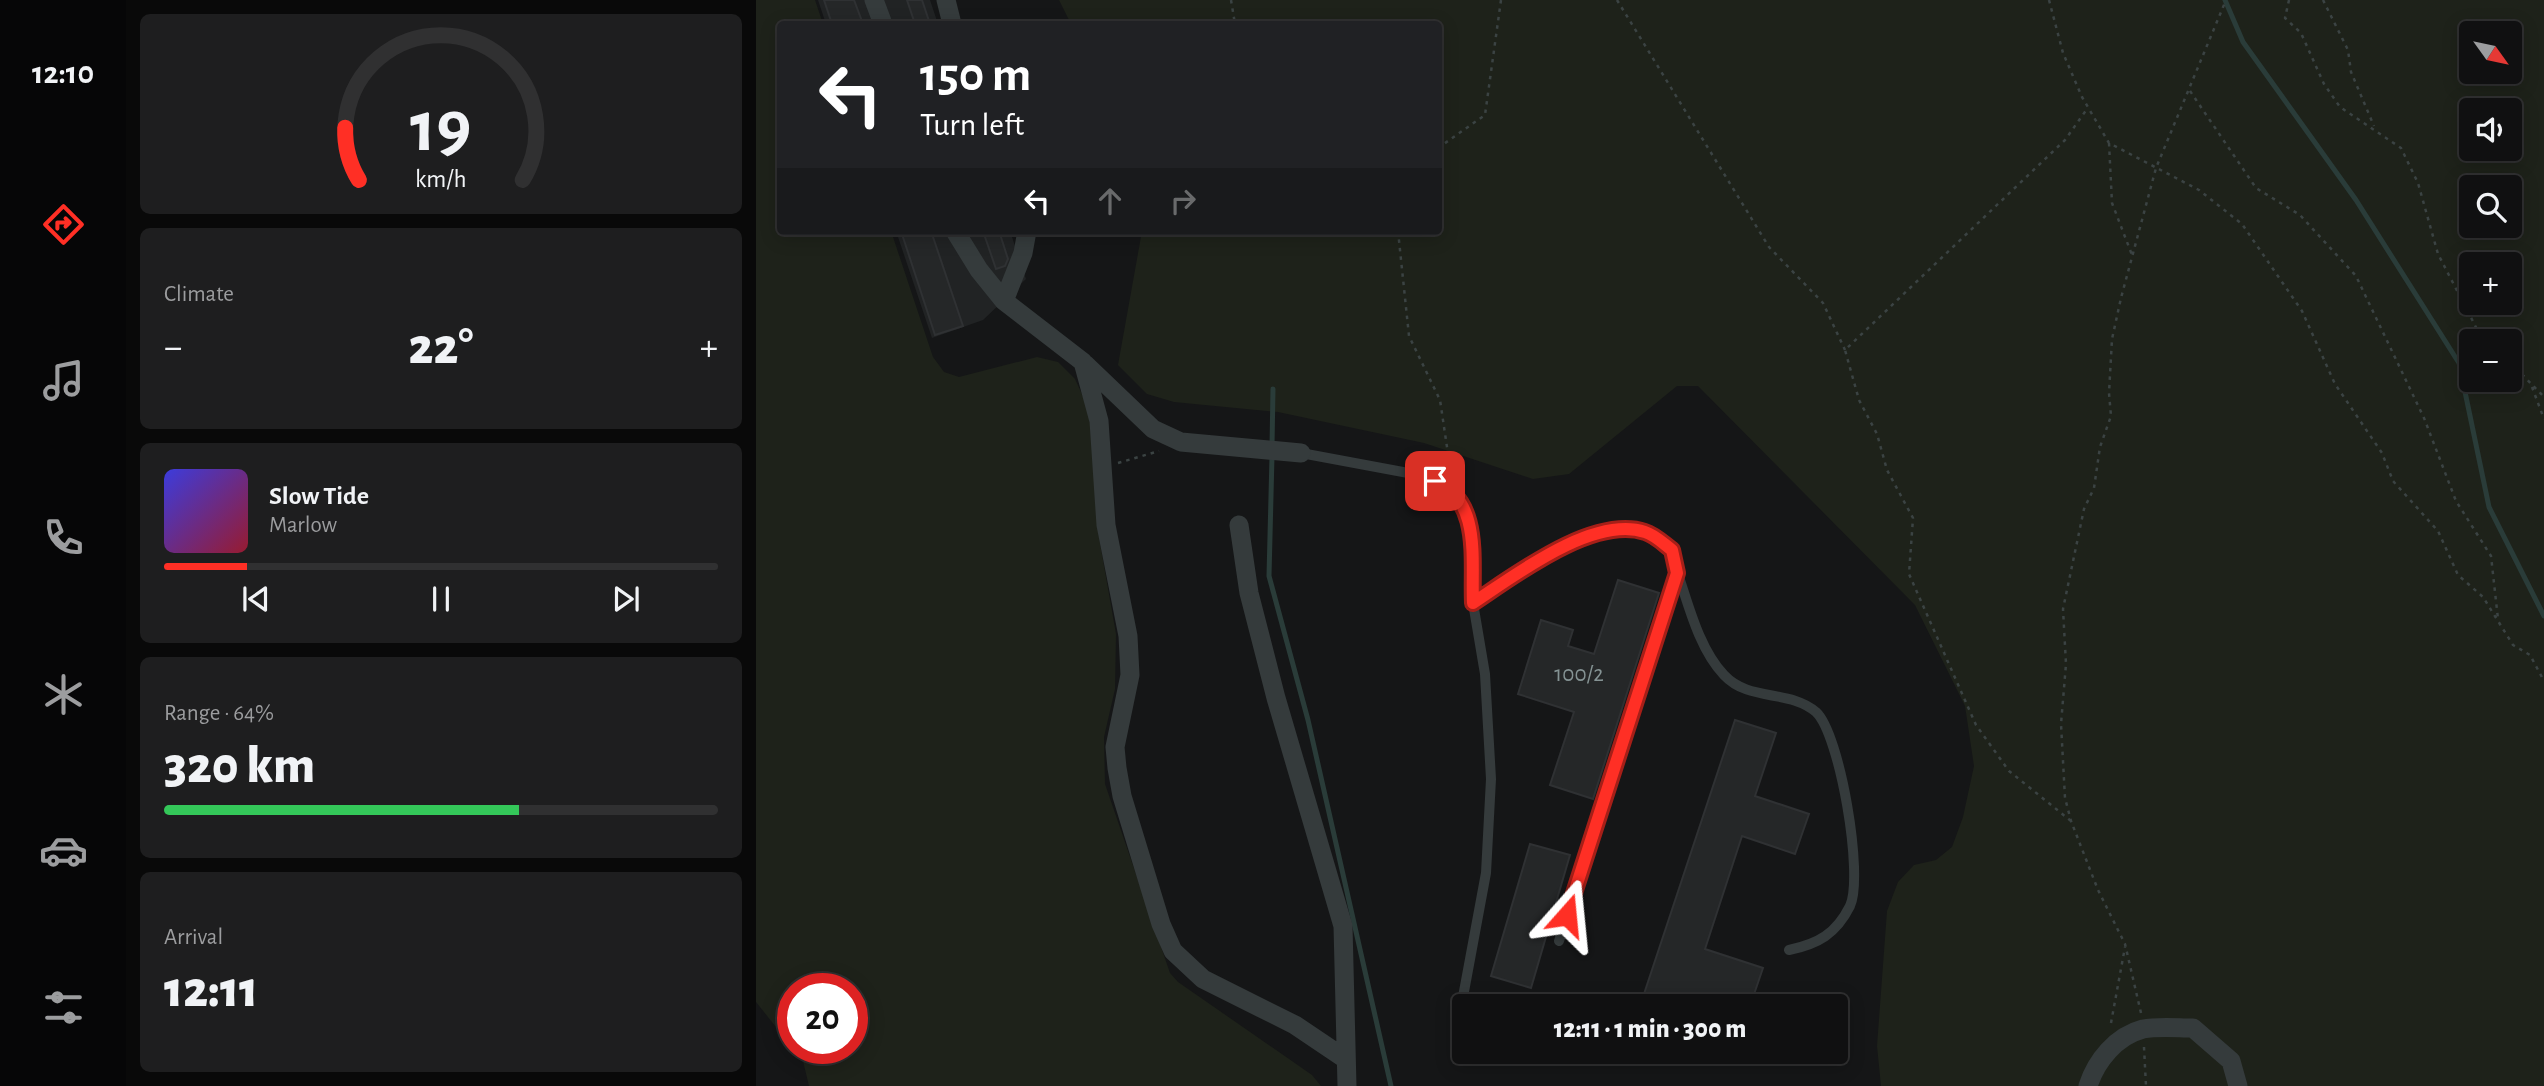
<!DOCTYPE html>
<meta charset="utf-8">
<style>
body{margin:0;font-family:"Alegreya Sans",sans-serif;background:#1e1e1f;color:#f1f3f6;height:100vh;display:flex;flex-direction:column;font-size:26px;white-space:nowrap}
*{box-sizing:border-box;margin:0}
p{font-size:23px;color:#9c9d9f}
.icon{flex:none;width:38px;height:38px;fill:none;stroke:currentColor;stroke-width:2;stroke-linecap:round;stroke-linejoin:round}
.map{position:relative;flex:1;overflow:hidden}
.panel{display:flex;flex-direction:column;gap:14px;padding:14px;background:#090909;width:630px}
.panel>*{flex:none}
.top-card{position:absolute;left:21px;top:21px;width:665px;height:214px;border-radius:7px;box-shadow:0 4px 18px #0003,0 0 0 2px #303031;background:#202124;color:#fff;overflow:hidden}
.needle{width:46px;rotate:123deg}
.fabs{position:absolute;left:1703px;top:21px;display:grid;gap:14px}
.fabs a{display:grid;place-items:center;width:63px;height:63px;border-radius:7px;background:#101011;box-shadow:0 4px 18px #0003,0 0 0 2px #303031;font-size:35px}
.speed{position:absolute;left:21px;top:973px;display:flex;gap:14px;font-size:35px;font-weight:700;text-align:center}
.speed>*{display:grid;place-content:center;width:91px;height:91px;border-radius:50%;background:#101011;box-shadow:0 4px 18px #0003,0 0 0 2px #303031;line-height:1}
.speed .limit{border:10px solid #d22;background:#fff;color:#111}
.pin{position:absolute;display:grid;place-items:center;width:60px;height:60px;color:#fff;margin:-30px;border-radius:14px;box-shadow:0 4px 10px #0006}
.me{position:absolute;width:77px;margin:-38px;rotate:18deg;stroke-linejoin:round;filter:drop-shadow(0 0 5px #0008)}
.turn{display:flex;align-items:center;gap:24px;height:147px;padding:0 28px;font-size:32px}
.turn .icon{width:91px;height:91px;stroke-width:2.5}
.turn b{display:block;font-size:49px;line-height:60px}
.lanes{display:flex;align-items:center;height:66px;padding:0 28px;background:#0003;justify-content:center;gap:35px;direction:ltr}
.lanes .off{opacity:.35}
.big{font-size:52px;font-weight:800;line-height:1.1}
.panel .tile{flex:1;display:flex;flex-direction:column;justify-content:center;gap:10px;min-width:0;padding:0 24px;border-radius:10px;background:#1e1e1f}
.panel .dial{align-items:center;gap:0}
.dial svg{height:182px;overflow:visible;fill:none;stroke:#303031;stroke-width:7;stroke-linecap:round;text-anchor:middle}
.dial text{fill:#f1f3f6;stroke:none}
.song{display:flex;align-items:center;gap:21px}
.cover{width:84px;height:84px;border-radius:10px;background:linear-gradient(135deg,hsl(240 70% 55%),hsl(350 70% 35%))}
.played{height:7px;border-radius:4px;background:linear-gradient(90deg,#ff2f25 15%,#303031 15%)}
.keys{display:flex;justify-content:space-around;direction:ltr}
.heat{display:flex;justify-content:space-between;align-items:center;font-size:38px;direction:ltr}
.charge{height:10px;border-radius:5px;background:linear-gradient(90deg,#34c759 64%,#303031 0)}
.trip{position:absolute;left:696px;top:994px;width:396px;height:70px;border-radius:7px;background:#101011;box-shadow:0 4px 18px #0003,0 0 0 2px #303031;font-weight:800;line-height:70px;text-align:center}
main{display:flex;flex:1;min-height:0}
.dock{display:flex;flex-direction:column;width:126px;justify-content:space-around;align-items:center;background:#060607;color:#9c9d9f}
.dock .icon{width:49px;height:49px}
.dock .on{color:#ff2f25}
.dock b{font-size:32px;color:#f1f3f6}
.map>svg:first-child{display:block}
</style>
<main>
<nav class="dock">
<b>12:10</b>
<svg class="icon on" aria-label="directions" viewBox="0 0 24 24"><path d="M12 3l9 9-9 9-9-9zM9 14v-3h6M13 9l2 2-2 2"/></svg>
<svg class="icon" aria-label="music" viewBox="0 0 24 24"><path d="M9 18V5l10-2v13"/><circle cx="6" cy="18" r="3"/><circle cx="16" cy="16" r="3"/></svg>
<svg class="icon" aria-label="phone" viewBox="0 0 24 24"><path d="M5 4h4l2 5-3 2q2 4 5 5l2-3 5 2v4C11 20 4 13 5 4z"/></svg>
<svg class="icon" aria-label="climate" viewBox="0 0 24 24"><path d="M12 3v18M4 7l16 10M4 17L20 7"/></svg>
<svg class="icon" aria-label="car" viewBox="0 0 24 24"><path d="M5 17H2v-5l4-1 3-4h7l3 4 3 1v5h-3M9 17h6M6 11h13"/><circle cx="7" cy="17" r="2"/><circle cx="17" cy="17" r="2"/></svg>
<svg class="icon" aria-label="filters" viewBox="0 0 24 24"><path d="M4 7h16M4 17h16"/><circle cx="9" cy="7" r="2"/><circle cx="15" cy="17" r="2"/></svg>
</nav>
<section class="panel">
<div class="tile dial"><svg viewBox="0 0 100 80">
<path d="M14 69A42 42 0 1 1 86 69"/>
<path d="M14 69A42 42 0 0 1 8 46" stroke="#ff2f25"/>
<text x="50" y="56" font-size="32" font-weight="700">19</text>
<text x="50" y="72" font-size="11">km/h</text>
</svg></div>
<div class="tile"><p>Climate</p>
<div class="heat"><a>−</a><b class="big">22°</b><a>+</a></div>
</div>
<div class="tile">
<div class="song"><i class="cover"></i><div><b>Slow Tide</b><p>Marlow</p></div></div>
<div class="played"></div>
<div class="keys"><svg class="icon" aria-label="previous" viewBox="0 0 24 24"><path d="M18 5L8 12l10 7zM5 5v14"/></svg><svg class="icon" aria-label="pause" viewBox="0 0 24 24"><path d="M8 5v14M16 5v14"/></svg><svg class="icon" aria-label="next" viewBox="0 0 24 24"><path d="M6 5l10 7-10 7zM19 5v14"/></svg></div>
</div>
<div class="tile"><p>Range · 64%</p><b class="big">320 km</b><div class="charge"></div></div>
<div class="tile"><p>Arrival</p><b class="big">12:11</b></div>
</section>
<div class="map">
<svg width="1788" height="1086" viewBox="0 0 1788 1086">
<rect width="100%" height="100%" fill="#151617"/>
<path fill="#212324" d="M62,0H174L182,24H70Z
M140,231H254L270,279L227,320L176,338Z"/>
<path fill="#1e221a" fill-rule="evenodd" d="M0,0H59L67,24H24V231H135L177,357L188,372L203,377L281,357L302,362L319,379L331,405L341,465L342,532L360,634L359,689L348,737L349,784L414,973L422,982L556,1075L565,1086H53L47,1061L0,1002ZM37,989H96V1048H37Z
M303,0H1788V1086H1125L1121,1046L1131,911L1142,882L1158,865L1180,860L1196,847L1207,817L1218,766L1209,706L1159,605L942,386H921L813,474L777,479L668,443L522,412L418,402L391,394L362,365L386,231H682V24H315ZM1715,33H1754V72H1715ZM1715,110H1754V149H1715ZM1715,187H1754V226H1715ZM1715,264H1754V303H1715ZM1715,341H1754V380H1715Z"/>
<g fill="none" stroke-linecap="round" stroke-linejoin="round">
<path stroke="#2a3c39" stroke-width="5" d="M1469,0L1487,42L1600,200L1703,363L1733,507L1788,616
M516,446L517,389
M516,456L513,576L552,720L635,1086"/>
</g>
<path fill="#252728" stroke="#2f3133" stroke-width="2" d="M68,0H98L107,24H76Z
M151,0H166L174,24H159Z
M145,231H175L207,326L179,335Z
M227,231H243L252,259L249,266L240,269Z
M862,580L903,593L837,799L794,785L818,712L762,694L785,620L817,630L812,646L838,654Z
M979,720L1020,733L999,796L1053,814L1039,854L986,836L949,949L1007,968L994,1006H976L934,993L930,1006H884Z
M774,844L814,855L775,988L735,976Z"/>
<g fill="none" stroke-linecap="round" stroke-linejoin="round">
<path stroke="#3b4343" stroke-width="2.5" stroke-dasharray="3.5 5" stroke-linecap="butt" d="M475,0L479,24
M861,0L1013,247L1067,303L1089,350
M1293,0L1307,53L1326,97L1353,143L1443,190L1486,224L1546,311L1579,384L1626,453L1637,481L1682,531L1702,575L1727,597L1757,645L1774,655L1788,681
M1533,0L1529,18L1545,33L1568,84L1584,107L1645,148L1662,183L1682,254L1724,335L1731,341
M1567,0L1592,50L1595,72L1618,126
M1434,91L1500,188L1544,215L1600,276L1668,418L1700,501L1735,556L1742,619
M1353,143L1356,203L1376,255
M682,148L729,115L745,0
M642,231L653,336L684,400L695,474
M1754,362L1788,397
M1776,387L1788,419
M362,463L403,451
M1315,821L1253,771L1220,725L1153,574L1157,518L1131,470L1121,434L1103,400L1089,350L1309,140L1331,109
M1385,1013L1369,944L1342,890L1315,821L1309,798L1305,724L1310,664L1307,609L1328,509L1338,488L1344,447L1355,416L1353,393L1356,339L1365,298L1400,168L1470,0
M1355,1023L1369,947
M1388,1047L1390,1086"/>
<path stroke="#353b3c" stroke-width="10" d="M545,453L663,475L695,488L712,511L717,603L729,674L735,779L730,873L704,1013
M717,603C759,576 836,515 889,532C897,535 909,542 915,550C920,557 921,571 924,580C934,611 945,651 968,675C993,702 1033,689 1060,712C1084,734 1108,876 1094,906C1080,934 1062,944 1033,950
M803,941L921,573"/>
<path stroke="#353b3c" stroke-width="19" d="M118,0L127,24
M190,0L196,24
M199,231L223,270L248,301
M271,231L267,253L248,301L327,362L397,429L425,442L545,453
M327,362L343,421L350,525L372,636L374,675L359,747L361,768L366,796L405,924L417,951L447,979L539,1025L588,1058
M483,525L493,593L520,698L587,926L591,1086
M1332,1086C1340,1061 1360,1036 1387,1029C1402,1026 1422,1028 1437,1028L1475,1061L1482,1086"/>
</g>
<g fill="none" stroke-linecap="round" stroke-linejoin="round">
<g stroke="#a61f18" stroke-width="18">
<path id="route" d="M679,481C726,501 715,560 717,603C758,576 837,515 889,532C899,535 908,544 916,550L921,573L811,915"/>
</g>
<use href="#route" stroke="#ff2f25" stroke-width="12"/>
</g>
<g text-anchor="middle" stroke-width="7" stroke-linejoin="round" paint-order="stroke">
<g font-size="23" fill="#859394">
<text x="823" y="681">100/2</text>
</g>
</g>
</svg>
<div class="fabs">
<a><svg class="needle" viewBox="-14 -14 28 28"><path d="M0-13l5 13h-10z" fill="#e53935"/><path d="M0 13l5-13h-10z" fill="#9c9d9f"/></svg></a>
<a><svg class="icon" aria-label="sound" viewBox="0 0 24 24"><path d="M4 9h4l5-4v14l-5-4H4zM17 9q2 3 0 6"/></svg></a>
<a><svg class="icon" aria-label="search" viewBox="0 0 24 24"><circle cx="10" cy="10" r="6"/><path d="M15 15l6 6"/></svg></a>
<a>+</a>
<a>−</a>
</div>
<div class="speed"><div class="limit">20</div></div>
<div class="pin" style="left:679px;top:481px;background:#d93025"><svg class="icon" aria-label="arrive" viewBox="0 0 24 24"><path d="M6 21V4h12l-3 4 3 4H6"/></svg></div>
<svg class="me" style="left:811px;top:915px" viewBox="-20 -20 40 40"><path d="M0-17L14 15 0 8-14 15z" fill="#ff2f25" stroke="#fff" stroke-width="4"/></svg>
<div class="trip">12:11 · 1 min · 300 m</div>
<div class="top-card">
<div class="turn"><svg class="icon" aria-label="left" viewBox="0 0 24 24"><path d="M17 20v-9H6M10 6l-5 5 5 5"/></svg><div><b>150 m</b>Turn left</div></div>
<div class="lanes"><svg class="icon" aria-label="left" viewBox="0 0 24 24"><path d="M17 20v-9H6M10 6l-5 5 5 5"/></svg><svg class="icon off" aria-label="ahead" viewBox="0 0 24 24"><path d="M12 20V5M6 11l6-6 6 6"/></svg><svg class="icon off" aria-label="right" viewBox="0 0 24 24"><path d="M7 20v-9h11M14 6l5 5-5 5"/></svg></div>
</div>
</div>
</main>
